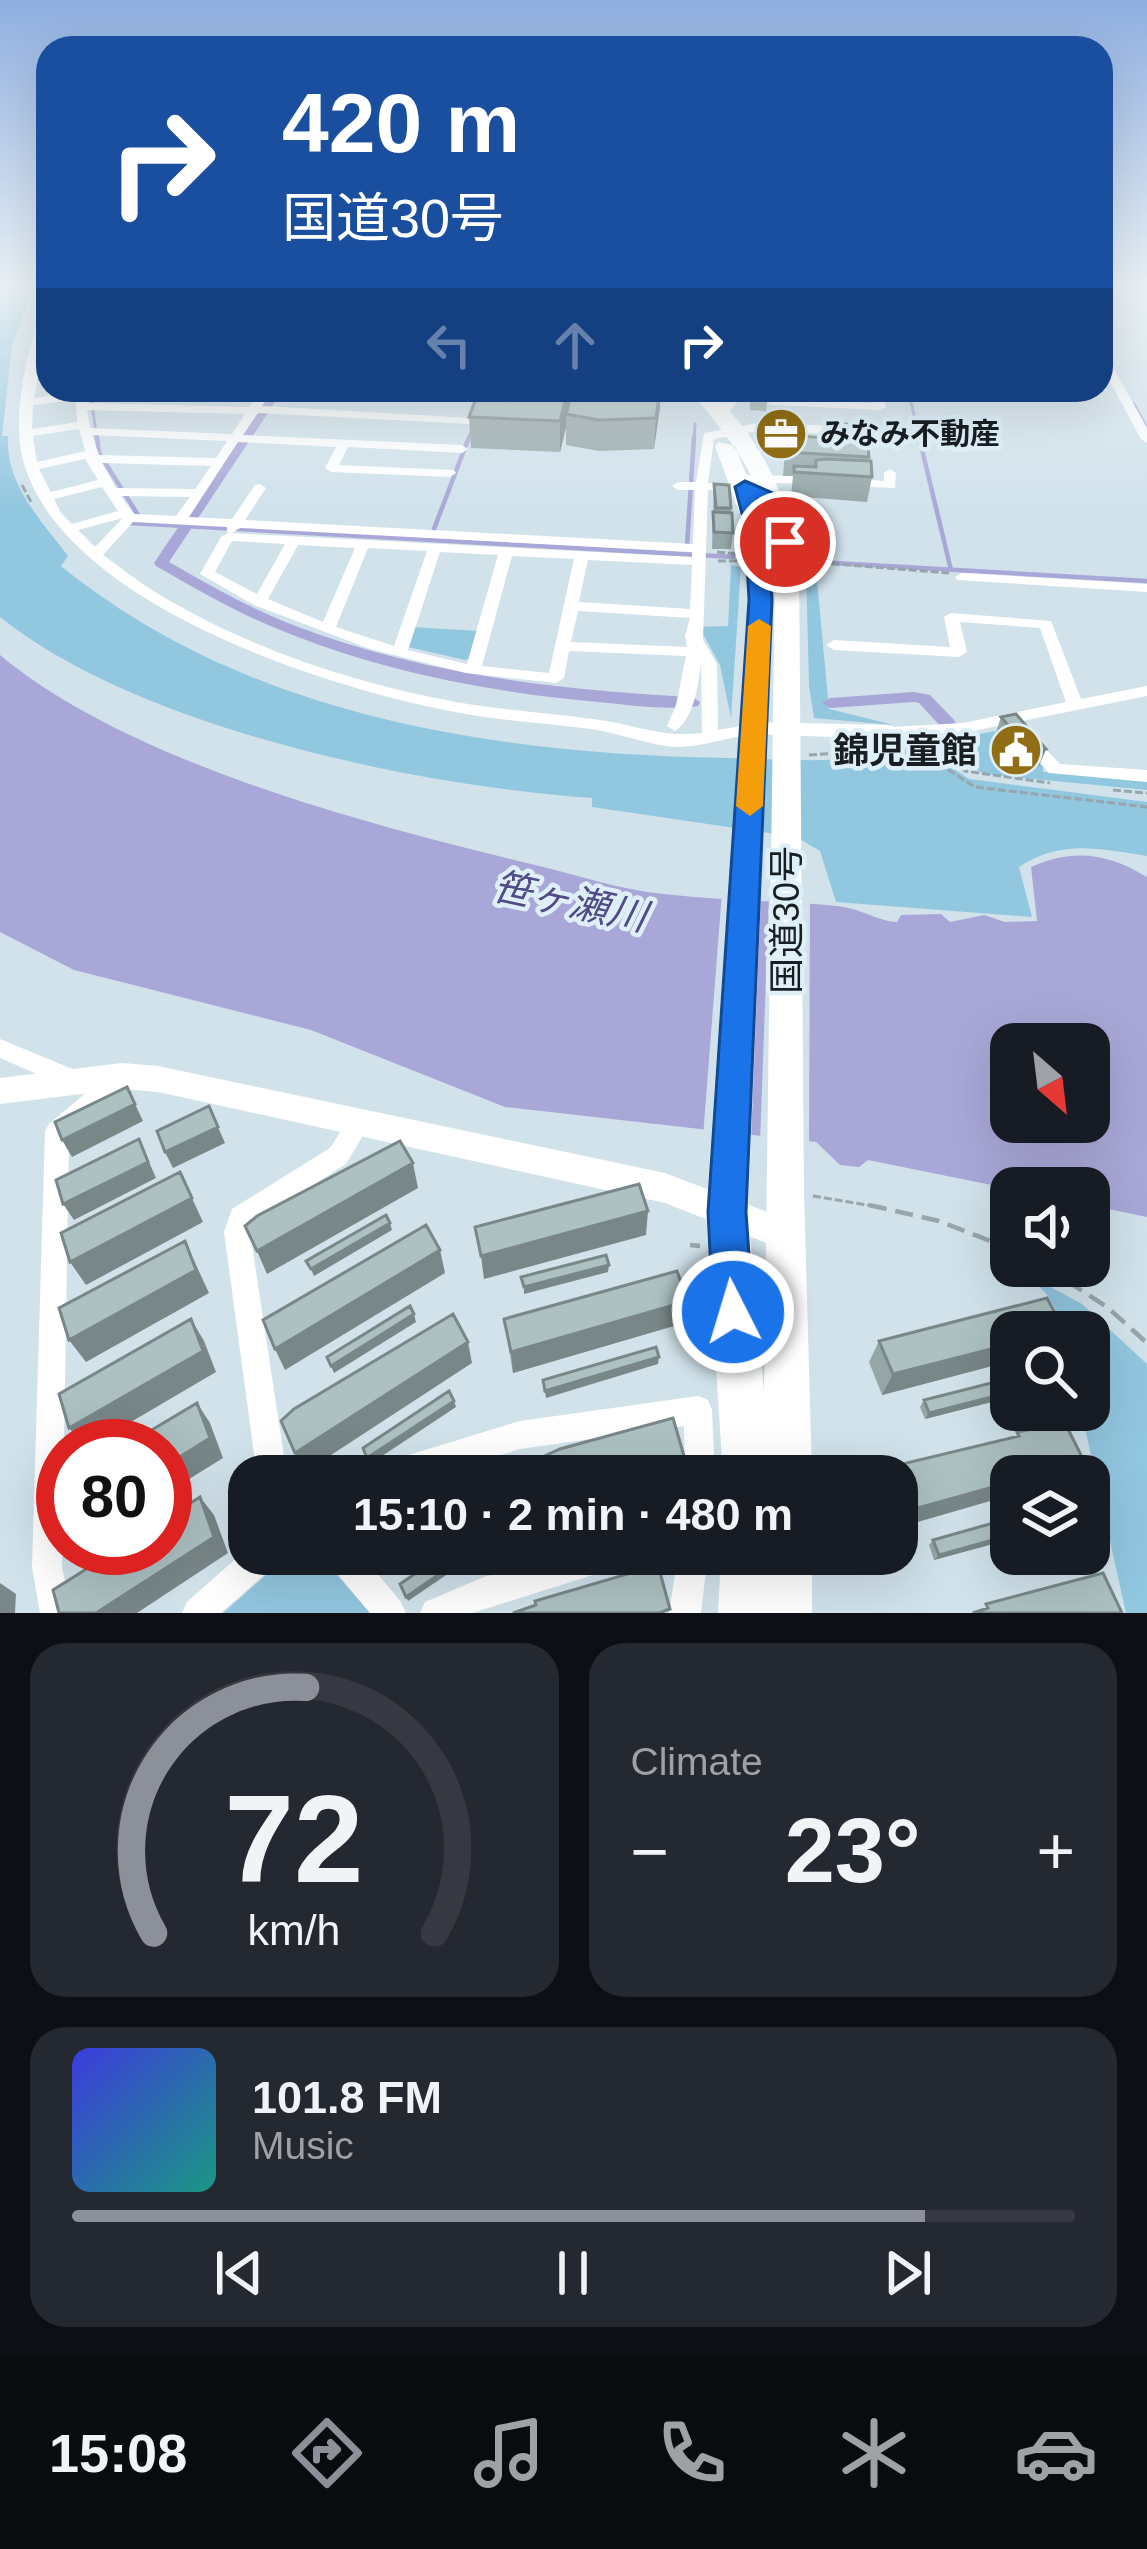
<!DOCTYPE html>
<meta charset="utf-8">
<style>
body{margin:0;font-family:Helvetica,"Noto Sans JP",sans-serif;background:#242831;color:#f1f3f6;height:100vh;display:flex;flex-direction:column;font-size:45px;white-space:nowrap}
*{box-sizing:border-box;margin:0}
p{font-size:39px;color:#9ea1a6}
.icon{flex:none;width:66px;height:66px;fill:none;stroke:currentColor;stroke-width:2;stroke-linecap:round;stroke-linejoin:round}
.map{position:relative;height:1613px;overflow:hidden}
.drawer{display:flex;flex-direction:column;gap:30px;padding:30px;background:#0d0f14;flex:1}
.drawer>*{flex:none}
.guide{position:absolute;left:36px;top:36px;width:1077px;height:366px;border-radius:36px;box-shadow:0 12px 48px #0002;background:#1a4fa0;color:#fff;overflow:hidden}
.needle{width:78px;rotate:152deg}
.tools{position:absolute;left:990px;top:1023px;display:grid;gap:24px}
.tools a{display:grid;place-items:center;width:120px;height:120px;border-radius:24px;background:#171b24;box-shadow:0 12px 48px #0002;font-size:60px}
.speed{position:absolute;left:36px;top:1419px;display:flex;gap:24px;font-size:60px;font-weight:700;text-align:center}
.speed>*{display:grid;place-content:center;width:156px;height:156px;border-radius:50%;background:#171b24;box-shadow:0 12px 48px #0002;line-height:1}
.speed .limit{border:18px solid #d22;background:#fff;color:#111}
.pin{position:absolute;display:grid;place-items:center;width:102px;height:102px;color:#fff;margin:-51px;border:6px solid #fff;border-radius:50%;box-shadow:0 3px 12px #0007}
.me{position:absolute;width:132px;margin:-66px;rotate:355deg;stroke-linejoin:round;filter:drop-shadow(0 0 9px #0008)}
.turn{display:flex;align-items:center;gap:42px;height:252px;padding:0 48px;font-size:54px}
.turn .icon{width:156px;height:156px;stroke-width:2.5}
.turn b{display:block;font-size:84px;line-height:102px}
.lanes{display:flex;align-items:center;height:114px;padding:0 48px;background:#0003;justify-content:center;gap:60px;direction:ltr}
.lanes .off{opacity:.35}
.big{font-size:90px;font-weight:700;line-height:1.1}
.drawer .card{flex:1;display:flex;flex-direction:column;justify-content:center;gap:18px;min-width:0;padding:0 42px;border-radius:36px;background:#242831}
.drawer .dial{align-items:center;gap:0}
.dial svg{height:312px;overflow:visible;fill:none;stroke:#363941;stroke-width:7;stroke-linecap:round;text-anchor:middle}
.dial text{fill:#f1f3f6;stroke:none}
.song{display:flex;align-items:center;gap:36px}
.cover{width:144px;height:144px;border-radius:18px;background:linear-gradient(135deg,hsl(240 70% 55%),hsl(170 70% 35%))}
.played{height:12px;border-radius:6px;background:linear-gradient(90deg,#8c9099 85%,#363941 85%)}
.keys{display:flex;justify-content:space-around;direction:ltr}
.heat{display:flex;justify-content:space-between;align-items:center;font-size:66px;direction:ltr}
.drawer .tiles{flex:1;display:grid;gap:30px;grid-template-columns:1fr 1fr}
.card:last-child{grid-column:span 2}
.trip{position:absolute;left:228px;top:1455px;width:690px;height:120px;border-radius:36px;background:#171b24;box-shadow:0 12px 48px #0002;font-weight:700;line-height:120px;text-align:center}
.tabs{display:flex;height:192px;justify-content:space-around;align-items:center;background:#090b0e;color:#9ea1a6}
.tabs .icon{width:84px;height:84px}
.tabs .on{color:#8c9099}
.tabs b{font-size:54px;color:#f1f3f6}
.map>svg:first-child{display:block}
</style>
<div class="map">
<svg width="1147" height="1613" viewBox="0 0 1147 1613">
<rect width="100%" height="100%" fill="#d1e2eb"/>
<path fill="#92c7e0" d="M0,284H34L12,346L2,436H8C5,484 40,519 68,556L61,566C247,717 494,754 727,758C793,759 854,767 917,744L969,779L1147,802V856C1099,849 1062,839 1019,867L1032,917L836,902L820,851L796,837L592,807V798C417,786 138,728 0,617Z
M731,565L741,567L731,718L720,665L699,627L728,626Z
M806,568L816,570L829,709L894,725L814,718L809,686Z
M411,627L479,631L472,658L465,660L408,647Z
M1009,729L1044,765L1043,772L1147,780V790L984,774L929,741L944,739L959,751L947,739Z
M996,1253L1011,1266L1082,1304L1147,1364V1613H1126L1081,1410H1089V1332H1063C1054,1296 1037,1274 998,1269Z
M290,1554H319L370,1613H223Z"/>
<path fill="#a9a7d7" fill-rule="evenodd" d="M0,655C128,762 368,825 531,864C574,874 620,890 664,894C722,901 780,900 837,906C859,908 881,922 897,922L901,915L941,914L950,922L984,915L1005,922L1037,921L1031,867C1073,848 1108,853 1147,877V1217L1089,1205V1188L1011,1189L868,1160L859,1167L840,1165L816,1142L505,1107L311,1030L74,970L0,932ZM1011,1044H1089V1122H1011Z"/>
<path fill="#d1e2eb" d="M722,892L757,895L745,1141L703,1137Z
M769,895L810,898L809,1148L760,1143Z"/>
<g fill="none" stroke-linecap="round" stroke-linejoin="round">
<path stroke="#a9a7d7" stroke-width="3" d="M90,390L97,440
M908,390L920,440
M1134,404L1147,428
M468,440L471,432
M694,440L695,424"/>
<path stroke="#a9a7d7" stroke-width="4.5" d="M97,437L99,453L138,515
M919,437L951,570
M130,523L733,557
M434,529L469,437
M687,546L694,437
M818,562L1147,581"/>
<path fill="#a9a7d7" fill-rule="evenodd" d="M271,390H283L169,562C209,585 249,608 293,625C421,674 555,690 692,697L700,702L698,706C663,711 623,704 588,701C483,691 376,670 278,629C235,612 196,589 156,566L154,563Z
M914,692L930,695L954,720L956,724L954,728H942L919,703L914,702L830,708L822,703L830,698Z"/>
<path stroke="#97a5ac" stroke-width="3" stroke-dasharray="8 3" stroke-linecap="butt" d="M40,294L44,284
M22,485L31,502
M717,552L737,554
M718,561H738
M810,562L949,573
M925,743L965,771L1050,783
M911,746L975,787L1147,807
M809,755L883,750
M1113,790L1147,793
M813,1196L885,1208"/>
<path stroke="#97a5ac" stroke-width="4.5" stroke-dasharray="18 9" stroke-linecap="butt" d="M869,1205L939,1221L1011,1249
M690,1245L700,1246
M1044,1266L1107,1307L1147,1343"/>
<path fill="#fff" fill-rule="evenodd" d="M48,302V322L34,398L87,390V403L249,407L261,390H273L262,406L472,418L478,421L472,424L258,413L243,435L462,445L468,449L462,453L348,447L339,465L454,470L456,473L450,477L331,472L325,468L336,447L238,442L189,517L232,519L255,485L260,484L266,488L245,520L693,544L695,490H678L672,486L678,482H696L704,433L758,423L898,428L904,432L898,436L758,431L714,439L708,483H745L779,500L773,504L743,491L708,490L703,640L717,664L718,730L753,724L761,729L753,734C729,737 705,746 681,747C651,747 621,733 591,729C546,723 500,721 455,712C326,688 69,605 25,467C9,417 28,353 43,305ZM76,400L77,422L32,429L33,405ZM87,410L245,414L232,434L90,428ZM79,429L85,451L37,462L33,436ZM92,435L227,441L216,458L99,455ZM85,459L98,480L51,492L39,469ZM102,463L211,466L195,489L116,488ZM102,487L118,511L72,524L61,513L54,499ZM121,496L190,497L176,516L134,514ZM123,518L95,547L78,530ZM133,522L227,527V532L232,533L240,528L692,552V557L228,533L221,537L200,574L254,605L370,649L466,673L556,683L564,678L569,651L686,656L676,705L667,726L675,731C694,719 698,686 701,663L702,733C664,739 630,723 593,719C548,713 502,710 456,702C353,683 245,647 155,592C137,581 120,567 103,555ZM232,541L285,544L257,594L215,572ZM298,545L355,548L323,622L268,599ZM368,548L427,551L394,646L336,627ZM440,552L498,555L467,664L408,650ZM512,556L574,559L549,673L482,666ZM588,560L692,565L690,609L579,602ZM578,611L690,618L685,636L687,647L571,642Z
M1101,352L1106,355L1147,428V443L1141,439L1101,365Z
M715,390H727L736,403L726,416L716,414L724,403Z
M766,390H778V399L873,403L868,390H880L886,407L880,410L772,405L766,402Z
M890,469L896,473L895,488L847,486L841,482L847,478L884,481V473Z
M742,475L813,476L819,480L813,484L738,482L736,479Z
M962,573L1147,584V592L957,580L955,577Z
M951,613L1051,621L1081,699L1147,686V696L963,733L884,736L882,732L890,727L963,723L1066,702L1040,628L960,622L967,652L959,657L834,650L826,645L834,640L950,647L944,617Z
M1027,734L1033,736L1060,764L1147,770V782L1049,773L1019,740Z
M0,1039L82,1073L85,1080L82,1087L74,1090L0,1058Z
M122,1066L130,1069L133,1076L130,1083L69,1136L62,1567L72,1613H40L32,1567L45,1131L49,1124L114,1069Z
M358,1114L366,1117L370,1124L346,1164L252,1224L250,1232L287,1476H257L224,1232L232,1209L330,1148L350,1117Z
M698,1396L708,1400L712,1410L715,1476H685L684,1426L520,1449L435,1476H374L379,1466L389,1461L520,1421Z
M249,1547V1554H279L275,1565L221,1613H182L187,1602Z
M326,1554H361L401,1602L406,1613H370L330,1565Z
M561,1554H627L623,1565L612,1569L472,1613H420L425,1602L484,1577Z
M678,1554H708L701,1613H669Z"/>
<path fill="#fff" fill-rule="evenodd" d="M753,722L890,725L901,732L890,739L745,734L742,729L745,724Z
M122,1063L158,1066L665,1173L796,1223L801,1234L796,1245L784,1250L665,1203L158,1092L122,1089L0,1104V1078Z"/>
<path fill="#fff" fill-rule="evenodd" d="M689,390H709C761,437 788,496 799,565L804,1193L812,1476H723L706,1212L749,600L744,525L715,446L718,442L735,446L766,525L773,600L748,1212L764,1393L775,565C765,482 741,451 689,390Z
M721,1554H812V1613H718Z"/>
</g>
<path fill="#95a6a7" d="M479,390H661L654,449L599,451L566,445V427L560,452L471,448L469,417Z
M750,390L768,396L766,411L750,410Z
M775,422L790,430V435L824,437L827,423L869,457L872,477L867,502L791,496L793,476H783L786,438L774,437Z
M714,484L731,508L733,533L731,549H712Z
M1001,717L1046,749L1039,766L1024,770L995,735Z
M688,1301L684,1323L513,1373L504,1319Z
M1011,1332V1361L882,1395L869,1362L879,1341Z
M1011,1378V1397L925,1419L920,1407L924,1400Z
M1011,1518V1539L934,1560L929,1545L933,1540Z"/>
<path fill="#798788" d="M568,390H576L566,414V427L560,452V421Z
M660,390V408L654,449L656,418Z
M1046,749L1039,766L1024,770L1031,752Z
M127,1087L143,1121L72,1157L62,1140Z
M218,1127L225,1143L173,1168L165,1152Z
M139,1139L156,1178L74,1220L63,1204Z
M413,1163L418,1188L267,1274L257,1251Z
M180,1172L203,1222L86,1285L70,1262Z
M648,1211L646,1235L484,1279L481,1256Z
M390,1223L392,1230L314,1276L311,1269Z
M185,1241L209,1293L86,1362L69,1340Z
M440,1250L445,1273L285,1370L275,1349Z
M609,1265L608,1272L524,1294V1287Z
M688,1301L684,1323L513,1373L511,1352Z
M414,1314L416,1322L334,1373L331,1366Z
M191,1319L204,1341L216,1372L90,1446H85L69,1428Z
M468,1342L472,1363L305,1472L295,1453Z
M1011,1344V1361L882,1395L893,1374Z
M659,1357L658,1364L546,1398L545,1391Z
M1011,1392V1397L925,1419L929,1413Z
M454,1401L456,1407L370,1464L367,1458Z
M197,1403L210,1423L223,1458L165,1494V1466Z
M684,1456L680,1475L676,1476H619Z
M1084,1461L1069,1476H1031Z
M1011,1482V1495L897,1528V1517L900,1513Z
M200,1497L214,1515L228,1553L137,1613H96Z
M1011,1535V1539L934,1560L939,1555Z
M404,1554H424L394,1575L389,1565Z
M454,1564L455,1569L408,1601L406,1597Z
M0,1583L16,1594L15,1613H0Z"/>
<path fill="#adc1c2" stroke="#798788" stroke-width="3" d="M479,390H568L560,421L469,417Z
M573,390H660L656,418L599,420L566,414Z
M751,390H768V396L751,395Z
M775,422L790,423V430L775,429Z
M827,423L865,425L869,457L786,452V435L828,438Z
M826,459L871,461L872,477L794,472V466L816,467V460Z
M714,484L729,485L731,508H716Z
M713,512L732,513L733,533L714,532Z
M1016,714L1046,749L1031,752L1001,717Z
M127,1087L135,1104L62,1140L55,1122Z
M209,1106L218,1127L165,1152L157,1131Z
M139,1139L148,1162L63,1204L56,1180Z
M400,1141L413,1163L257,1251L245,1226L257,1216Z
M180,1172L192,1198L70,1262L61,1233Z
M639,1184L648,1211L481,1256L475,1227Z
M386,1215L390,1223L311,1269L306,1261Z
M426,1225L440,1250L275,1349L263,1320Z
M185,1241L196,1270L69,1340L59,1308Z
M606,1255L609,1265L524,1287L521,1277Z
M677,1271L688,1301L511,1352L504,1319Z
M1047,1298L1064,1330L1055,1332H1011V1344L893,1374L879,1341Z
M410,1306L414,1314L331,1366L327,1357Z
M453,1314L468,1342L295,1453L281,1421L294,1409Z
M191,1319L203,1351L69,1428L59,1394Z
M656,1347L659,1357L545,1391L543,1380Z
M1011,1378V1392L929,1413L924,1400Z
M449,1391L454,1401L367,1458L363,1448Z
M197,1403L210,1438L165,1466V1446H125Z
M673,1418L684,1456L619,1476H484L498,1472L497,1468L528,1458L529,1463L560,1449Z
M1065,1423L1084,1461L1031,1476H1011V1482L900,1513L897,1506V1476H885L884,1474L899,1469L898,1465L1019,1436L1017,1432Z
M63,1483V1504L58,1486Z
M200,1497L214,1537L96,1613H59L53,1590L120,1548H165V1519Z
M1011,1518V1535L939,1555L933,1540Z
M385,1554H404L389,1565Z
M444,1554H449L454,1564L406,1597L400,1584Z
M658,1565L670,1609L659,1613H513L536,1605L535,1601Z
M1103,1573L1122,1613H973L988,1608L986,1604Z"/>
<linearGradient id="sky" x2="0" y2="1"><stop stop-color="#8fafe1"/><stop offset="0.56" stop-color="#eaf2f6"/><stop offset="1" stop-color="#eaf2f6" stop-opacity="0"/></linearGradient>
<rect width="1147" height="510" fill="url(#sky)"/>
<path fill="#1a73e8" stroke="#114b97" stroke-width="3" d="M745,481L780,496L795,542L778,546L764,503L758,500L766,525L772,600L746,1212L753,1312L747,1326L733,1332L718,1326L713,1312L708,1212L749,600L745,525L735,487Z"/>
<path fill="#f59e0b" d="M759,619L771,626L763,806L750,816L736,806L748,626Z"/>
<defs>
<g id="office-disc" transform="scale(2.7)"><circle r="9.5" fill="#916e15" stroke="#deeff8"/><path d="M-6-3h4V-5.5h4V-3h4V5H-6ZM-1-4.5V-3h2v-1.5ZM-6 0V1H6V0Z" fill="#fff"/></g>
<g id="civic-disc" transform="scale(2.7)"><circle r="9.5" fill="#916e15" stroke="#deeff8"/><path d="M-.6-6.5H3V-4.5H.6V-3L4-1V1h2V6H-6V1h2V-1L-.6-3ZM-1.2 2.5V6h2.4V2.5Z" fill="#fff"/></g>
</defs>
<g fill-rule="evenodd">
<use href="#office-disc" x="781" y="434"/>
<use href="#civic-disc" x="1016" y="750"/>
</g>
<g text-anchor="middle" stroke-width="9" stroke-linejoin="round" paint-order="stroke">
<g font-size="30" font-weight="bold" fill="#181e21" stroke="#deeff8" text-anchor="start">
<text x="820" y="444">みなみ不動産</text>
</g>
<g font-size="36" font-weight="bold" fill="#181e21" stroke="#deeff8" text-anchor="end">
<text x="977" y="763">錦児童館</text>
</g>
<g font-size="36" fill="#181e21" stroke="#deeff8">
<text transform="translate(786 920) rotate(-90)" y="13">国道30号</text>
</g>
<g font-size="39" font-style="italic" fill="#514b88" stroke="#deeff8">
<text transform="translate(570 901) rotate(12)" y="14">笹ヶ瀬川</text>
</g>
</g>
</svg>
<div class="tools">
<a><svg class="needle" viewBox="-14 -14 28 28"><path d="M0-13l5 13h-10z" fill="#e53935"/><path d="M0 13l5-13h-10z" fill="#9ea1a6"/></svg></a>
<a><svg class="icon" aria-label="sound" viewBox="0 0 24 24"><path d="M4 9h4l5-4v14l-5-4H4zM17 9q2 3 0 6"/></svg></a>
<a><svg class="icon" aria-label="search" viewBox="0 0 24 24"><circle cx="10" cy="10" r="6"/><path d="M15 15l6 6"/></svg></a>
<a><svg class="icon" aria-label="layers" viewBox="0 0 24 24"><path d="M12 4l9 5-9 5-9-5zM3 14l9 5 9-5"/></svg></a>
</div>
<div class="speed"><div class="limit">80</div></div>
<div class="pin" style="left:785px;top:542px;background:#d93025"><svg class="icon" aria-label="arrive" viewBox="0 0 24 24"><path d="M6 21V4h12l-3 4 3 4H6"/></svg></div>
<svg class="me" style="left:733px;top:1312px" viewBox="-20 -20 40 40"><circle r="17" fill="#1a73e8" stroke="#fff" stroke-width="3"/><path d="M0-11L8 9 0 5-8 9z" fill="#fff"/></svg>
<div class="trip">15:10 · 2 min · 480 m</div>
<div class="guide">
<div class="turn"><svg class="icon" aria-label="right" viewBox="0 0 24 24"><path d="M7 20v-9h11M14 6l5 5-5 5"/></svg><div><b>420 m</b>国道30号</div></div>
<div class="lanes"><svg class="icon off" aria-label="left" viewBox="0 0 24 24"><path d="M17 20v-9H6M10 6l-5 5 5 5"/></svg><svg class="icon off" aria-label="ahead" viewBox="0 0 24 24"><path d="M12 20V5M6 11l6-6 6 6"/></svg><svg class="icon" aria-label="right" viewBox="0 0 24 24"><path d="M7 20v-9h11M14 6l5 5-5 5"/></svg></div>
</div>
</div>
<section class="drawer">
<div class="tiles">
<div class="card dial"><svg viewBox="0 0 100 80">
<path d="M14 69A42 42 0 1 1 86 69"/>
<path d="M14 69A42 42 0 0 1 53 6" stroke="#8c9099"/>
<text x="50" y="56" font-size="32" font-weight="700">72</text>
<text x="50" y="72" font-size="11">km/h</text>
</svg></div>
<div class="card"><p>Climate</p>
<div class="heat"><a>−</a><b class="big">23°</b><a>+</a></div>
</div>
<div class="card">
<div class="song"><i class="cover"></i><div><b>101.8 FM</b><p>Music</p></div></div>
<div class="played"></div>
<div class="keys"><svg class="icon" aria-label="previous" viewBox="0 0 24 24"><path d="M18 5L8 12l10 7zM5 5v14"/></svg><svg class="icon" aria-label="pause" viewBox="0 0 24 24"><path d="M8 5v14M16 5v14"/></svg><svg class="icon" aria-label="next" viewBox="0 0 24 24"><path d="M6 5l10 7-10 7zM19 5v14"/></svg></div>
</div>
</div>
</section>
<nav class="tabs">
<b>15:08</b>
<svg class="icon on" aria-label="directions" viewBox="0 0 24 24"><path d="M12 3l9 9-9 9-9-9zM9 14v-3h6M13 9l2 2-2 2"/></svg>
<svg class="icon" aria-label="music" viewBox="0 0 24 24"><path d="M9 18V5l10-2v13"/><circle cx="6" cy="18" r="3"/><circle cx="16" cy="16" r="3"/></svg>
<svg class="icon" aria-label="phone" viewBox="0 0 24 24"><path d="M5 4h4l2 5-3 2q2 4 5 5l2-3 5 2v4C11 20 4 13 5 4z"/></svg>
<svg class="icon" aria-label="climate" viewBox="0 0 24 24"><path d="M12 3v18M4 7l16 10M4 17L20 7"/></svg>
<svg class="icon" aria-label="car" viewBox="0 0 24 24"><path d="M5 17H2v-5l4-1 3-4h7l3 4 3 1v5h-3M9 17h6M6 11h13"/><circle cx="7" cy="17" r="2"/><circle cx="17" cy="17" r="2"/></svg>
</nav>
